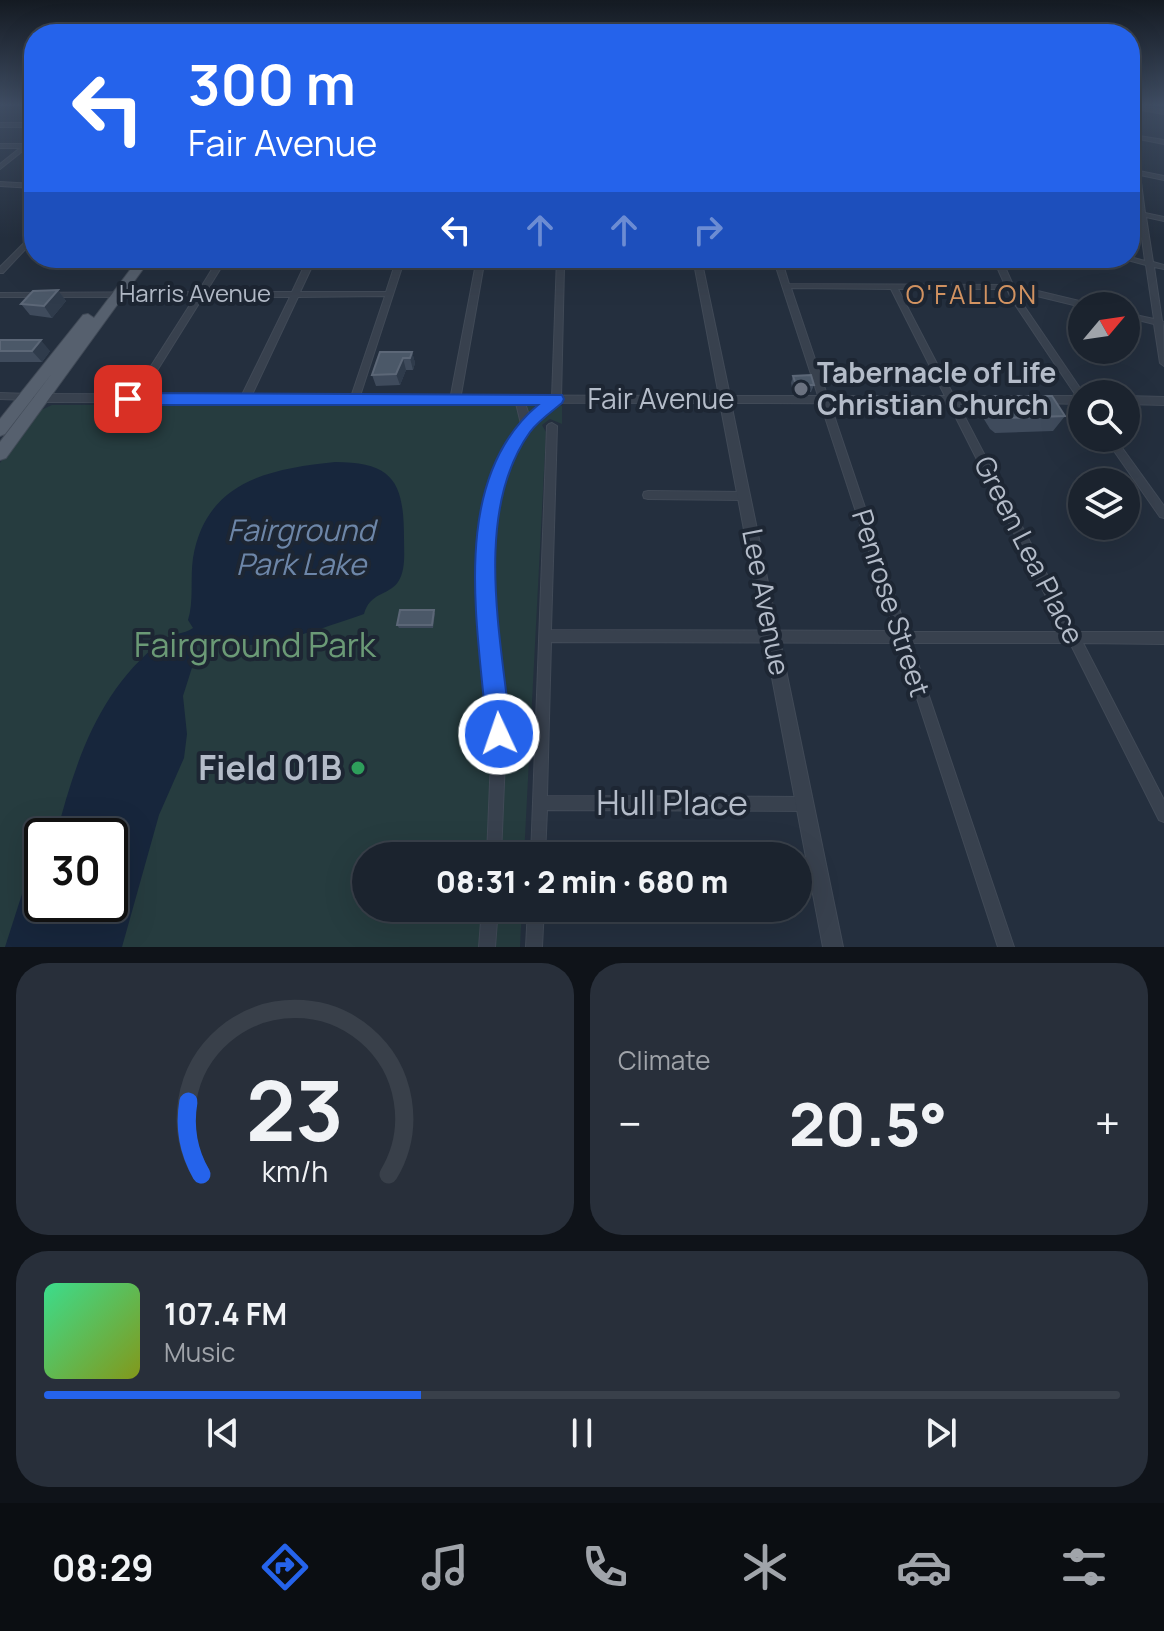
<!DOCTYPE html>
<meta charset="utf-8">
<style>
body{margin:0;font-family:Manrope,sans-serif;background:#282f3a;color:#f1f3f6;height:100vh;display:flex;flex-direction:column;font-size:30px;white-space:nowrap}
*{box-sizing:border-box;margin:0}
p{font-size:26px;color:#a0a4aa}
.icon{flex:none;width:44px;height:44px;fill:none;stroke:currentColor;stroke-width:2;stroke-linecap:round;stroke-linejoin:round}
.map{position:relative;height:947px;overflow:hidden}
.panel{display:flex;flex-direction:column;gap:16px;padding:16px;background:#0f1319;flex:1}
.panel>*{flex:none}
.banner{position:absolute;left:24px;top:24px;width:1116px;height:244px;border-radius:32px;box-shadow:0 8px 32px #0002,0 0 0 2px #39404a;background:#2563eb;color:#fff;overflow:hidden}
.needle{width:52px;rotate:61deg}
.fabs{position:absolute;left:1068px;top:292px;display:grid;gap:16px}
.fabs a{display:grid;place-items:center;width:72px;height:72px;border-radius:50%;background:#1b232e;box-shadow:0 8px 32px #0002,0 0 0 2px #39404a;font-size:40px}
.speed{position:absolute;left:24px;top:818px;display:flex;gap:16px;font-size:40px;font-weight:700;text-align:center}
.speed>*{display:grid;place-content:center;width:104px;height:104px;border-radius:50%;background:#1b232e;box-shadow:0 8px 32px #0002,0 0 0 2px #39404a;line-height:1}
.speed .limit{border:4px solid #111;border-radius:12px;background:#fff;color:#111}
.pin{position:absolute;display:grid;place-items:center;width:68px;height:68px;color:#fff;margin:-34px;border-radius:16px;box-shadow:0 4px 12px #0006}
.me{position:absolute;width:88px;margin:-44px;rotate:357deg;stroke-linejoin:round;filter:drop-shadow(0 0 6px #0008)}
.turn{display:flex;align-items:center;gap:28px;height:168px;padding:0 32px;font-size:36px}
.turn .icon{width:104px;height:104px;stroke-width:2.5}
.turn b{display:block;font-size:56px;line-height:68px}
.lanes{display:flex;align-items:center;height:76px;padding:0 32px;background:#0003;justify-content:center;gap:40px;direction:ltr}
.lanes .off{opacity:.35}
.big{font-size:60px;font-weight:800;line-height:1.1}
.panel .card{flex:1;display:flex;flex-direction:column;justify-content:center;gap:12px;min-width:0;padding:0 28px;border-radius:32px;background:#282f3a}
.panel .dial{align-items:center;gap:0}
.dial svg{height:208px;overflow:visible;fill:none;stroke:#39404a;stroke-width:7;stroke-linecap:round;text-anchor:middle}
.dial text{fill:#f1f3f6;stroke:none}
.song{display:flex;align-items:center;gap:24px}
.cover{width:96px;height:96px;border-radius:12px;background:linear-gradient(135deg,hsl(150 70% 55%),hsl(70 70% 35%))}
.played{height:8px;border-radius:4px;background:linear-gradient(90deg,#2563eb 35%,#39404a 35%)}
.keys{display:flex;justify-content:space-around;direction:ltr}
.heat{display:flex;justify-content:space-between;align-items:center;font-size:44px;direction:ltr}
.panel .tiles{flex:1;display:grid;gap:16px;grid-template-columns:1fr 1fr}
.card:last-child{grid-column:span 2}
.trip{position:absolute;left:352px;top:842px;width:460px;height:80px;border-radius:40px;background:#1b232e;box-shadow:0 8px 32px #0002,0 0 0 2px #39404a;font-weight:800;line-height:80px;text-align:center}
.tabs{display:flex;height:128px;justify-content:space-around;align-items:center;background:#0b0e12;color:#a0a4aa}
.tabs .icon{width:56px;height:56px}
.tabs .selected{color:#2563eb}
.tabs b{font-size:36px;color:#f1f3f6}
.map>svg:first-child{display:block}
</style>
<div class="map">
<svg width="1164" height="947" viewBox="0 0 1164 947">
<rect width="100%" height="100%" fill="#242f3e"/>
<path fill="#263c3f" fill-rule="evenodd" d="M538,404L542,417L559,405L562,406V424L550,419L542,425L546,432L524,856H366V908H522L520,947H0V463L39,411L52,405ZM42,836H110V904H42Z"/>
<path fill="#17263c" d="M335,462C395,462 404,484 404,539C404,553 406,570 398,582C388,596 370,592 364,614C329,626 285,642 249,645C234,646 220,644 205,645L202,641L194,646L196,655L183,696L187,734L184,758L159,815L122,947H5L22,894L42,865V904H110V836H56C75,762 99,689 162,641C174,632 183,635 193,628L188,620C194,602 190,578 193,558C206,481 269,469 335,462Z"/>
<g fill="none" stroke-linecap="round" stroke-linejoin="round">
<g stroke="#414a57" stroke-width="2">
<path id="minor" d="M0,123H34V127H0Z
M1130,129L1133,131V135L1164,140V144L1134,138L1139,171L1164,176V180L1140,175L1145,213L1164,217V221L1146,217L1153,262L1164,265V269L1154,267L1162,321L1164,322L1163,326L1164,366L1160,363L1154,324L1126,317V313L1154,319L1146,265L1120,258L1130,257L1145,261L1139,216L1130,214V210L1138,212L1133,174L1130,173V171L1133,170L1130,151Z
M34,137V142L0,169V164L20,148H0V144H24Z
M0,182L34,184V188L0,186Z
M34,234V240L3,273H0V267L32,235Z
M219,258H227L206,292H292L308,258H316L300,292H386L397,258H405L358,402L355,403L350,400L385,296L298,297L250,399L245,402L240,399L290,297H203L138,401L135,402L130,399L195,297H0V293L198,292Z
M477,258H485L460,400L455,403L450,400Z
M557,258H565V263H698L702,265L698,267H564L561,399C552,408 541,414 532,423C503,456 495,503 490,545L506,734L501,856H487L492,734L480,545C485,501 495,460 521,424L515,399L517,397H523L529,415L552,398Z
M773,258H781L789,284L1005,285L993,258H1001L1013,285L1092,304L1093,306L1082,307L1016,291L1020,300L1084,394H1082V401L1079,400L1012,300L1007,289H898L1077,632H1164V644L1083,643L1164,800V822L1159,820L1070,643H911L1014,947H998L899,643L551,642L547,796L804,797L809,799L811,804L809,809L804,811L547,810L545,856H531L547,426L549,424L552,423L557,426L551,630L895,631ZM791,288L891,289L1064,632H907Z
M0,393L30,394L35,397L30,400L0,399Z
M1105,438H1115L1164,506V518L1160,517Z
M648,491L744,492L748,493L749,496L748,499L744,500L648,499L644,498L643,495L644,492Z
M482,908H498L495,947H479Z
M528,908H544L542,947H526Z"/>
</g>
<g stroke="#414a57" stroke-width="2">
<path id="tertiary" d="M1130,105L1164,110V114L1130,108Z
M693,258H701L730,396H1007L1012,400L1007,404L731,403L843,947H823L720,403L42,402L37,398L42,394L719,396Z
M1041,396H1082V404L1037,403L1036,400Z
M1126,396L1164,397V405L1126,404Z"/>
</g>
<g stroke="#414a57" stroke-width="2">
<path id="primary" d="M139,258H151L6,458L0,460V442L53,372L5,434L0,436V419L83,315L88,314L94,318Z"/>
</g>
<use href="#minor" fill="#38414e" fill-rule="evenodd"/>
<use href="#tertiary" fill="#38414e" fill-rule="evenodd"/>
<use href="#primary" fill="#56606e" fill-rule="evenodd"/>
</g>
<path fill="#3f4b5c" d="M58,290L66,301L52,318L30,315L21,304Z
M0,340L50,351L42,362H0Z
M412,352L415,363L413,370H406L400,385L376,386L372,375Z
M793,376L814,385L811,392H793L791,383Z
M993,396L1065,416L1053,431L995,433L990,429L982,416L984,413L983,411Z
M435,613L433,628H399L397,625Z"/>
<path fill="#2f3b4b" d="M58,290L66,301L52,318L44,306Z
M41,340L50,351L42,362L32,351Z
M412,352L415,363L413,370L410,358Z
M403,358L406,370L400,385L396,374Z"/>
<path fill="#4b5868" stroke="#5c6777" stroke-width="2" d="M58,290L44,306L21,304L33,291Z
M0,340H41L32,351H0Z
M380,352H412L410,358H403L396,374L372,375Z
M811,375L814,385H796L793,376Z
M993,396H1052L1065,416L1006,418L1001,415L993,401H996Z
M400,610H434L432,625H397Z"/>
<linearGradient id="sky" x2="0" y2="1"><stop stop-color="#141a22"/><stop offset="0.44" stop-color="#3f4d63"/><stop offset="1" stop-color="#3f4d63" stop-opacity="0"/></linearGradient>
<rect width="1164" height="238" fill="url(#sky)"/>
<path fill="#2563eb" stroke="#184099" stroke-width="2" d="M128,393L562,395L564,399L562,403C551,412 538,421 530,432C472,513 502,641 511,734L507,742L499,746L490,742L487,734C479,629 447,481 538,405H128L120,399Z"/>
<circle fill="#6b7280" stroke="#1d2633" stroke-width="3" cx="801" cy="389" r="8"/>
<circle fill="#2e9e5b" stroke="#1d2633" stroke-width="3" cx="358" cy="768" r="8"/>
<g text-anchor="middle" stroke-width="8" stroke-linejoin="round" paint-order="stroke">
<g font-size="24" fill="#b4bcc9" stroke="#1d2633">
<text x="195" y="302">Harris Avenue</text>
</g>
<g font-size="26" letter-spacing="2" fill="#d59563" stroke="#1d2633">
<text x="972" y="304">O'FALLON</text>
</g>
<g font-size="28" font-weight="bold" fill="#b4bcc9" stroke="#1d2633" text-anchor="start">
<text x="817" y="383">Tabernacle of Life<tspan x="817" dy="32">Christian Church</tspan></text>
</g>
<g font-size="28" fill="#b4bcc9" stroke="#1d2633">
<text x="661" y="409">Fair Avenue</text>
<text transform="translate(1029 550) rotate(63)" y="10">Green Lea Place</text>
<text transform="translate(766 602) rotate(79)" y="10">Lee Avenue</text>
<text transform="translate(891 603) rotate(72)" y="10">Penrose Street</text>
</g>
<g font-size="30" font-style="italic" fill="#6d86a8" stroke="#1d2633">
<text x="301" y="541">Fairground<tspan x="301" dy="34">Park Lake</tspan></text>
</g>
<g font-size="34" fill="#6b9a76" stroke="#1d2633">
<text x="255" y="657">Fairground Park</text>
</g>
<g font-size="34" font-weight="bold" fill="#b4bcc9" stroke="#1d2633" text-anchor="end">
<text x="342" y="780">Field 01B</text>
</g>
<g font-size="34" fill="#b4bcc9" stroke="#1d2633">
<text x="672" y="815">Hull Place</text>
</g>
</g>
</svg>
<div class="fabs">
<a><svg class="needle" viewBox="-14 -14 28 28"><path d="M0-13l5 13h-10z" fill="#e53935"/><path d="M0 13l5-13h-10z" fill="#a0a4aa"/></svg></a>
<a><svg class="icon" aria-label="search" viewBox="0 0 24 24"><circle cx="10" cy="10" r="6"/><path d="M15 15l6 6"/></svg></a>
<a><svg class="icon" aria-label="layers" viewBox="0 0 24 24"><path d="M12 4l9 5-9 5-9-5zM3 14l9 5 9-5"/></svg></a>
</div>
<div class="speed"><div class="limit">30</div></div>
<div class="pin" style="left:128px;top:399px;background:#d93025"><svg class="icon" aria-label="arrive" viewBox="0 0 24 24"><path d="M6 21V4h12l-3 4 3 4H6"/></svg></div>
<svg class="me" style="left:499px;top:734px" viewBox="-20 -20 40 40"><circle r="17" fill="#2563eb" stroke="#fff" stroke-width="3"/><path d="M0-11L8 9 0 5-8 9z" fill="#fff"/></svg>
<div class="trip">08:31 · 2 min · 680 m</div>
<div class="banner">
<div class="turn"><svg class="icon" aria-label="left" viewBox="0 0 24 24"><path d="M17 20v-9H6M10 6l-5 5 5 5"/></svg><div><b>300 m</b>Fair Avenue</div></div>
<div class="lanes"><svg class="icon" aria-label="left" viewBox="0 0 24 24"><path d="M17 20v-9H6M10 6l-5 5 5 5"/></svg><svg class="icon off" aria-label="ahead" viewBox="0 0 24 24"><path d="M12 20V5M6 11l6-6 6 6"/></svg><svg class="icon off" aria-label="ahead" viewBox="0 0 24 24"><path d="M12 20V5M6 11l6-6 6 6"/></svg><svg class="icon off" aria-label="right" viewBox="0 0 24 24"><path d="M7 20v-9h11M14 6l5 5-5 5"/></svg></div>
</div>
</div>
<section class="panel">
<div class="tiles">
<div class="card dial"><svg viewBox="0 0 100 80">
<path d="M14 69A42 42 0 1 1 86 69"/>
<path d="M14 69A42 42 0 0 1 9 41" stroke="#2563eb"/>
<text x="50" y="56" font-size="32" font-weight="700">23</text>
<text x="50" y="72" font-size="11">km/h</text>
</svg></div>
<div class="card"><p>Climate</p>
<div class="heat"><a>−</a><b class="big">20.5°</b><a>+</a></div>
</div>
<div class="card">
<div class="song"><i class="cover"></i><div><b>107.4 FM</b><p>Music</p></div></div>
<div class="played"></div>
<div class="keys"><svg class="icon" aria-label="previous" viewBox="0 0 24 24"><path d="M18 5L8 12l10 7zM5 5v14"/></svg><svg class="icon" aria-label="pause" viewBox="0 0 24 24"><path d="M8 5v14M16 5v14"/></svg><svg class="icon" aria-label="next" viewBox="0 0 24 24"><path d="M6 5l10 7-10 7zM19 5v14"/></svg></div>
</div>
</div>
</section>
<nav class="tabs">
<b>08:29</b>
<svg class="icon selected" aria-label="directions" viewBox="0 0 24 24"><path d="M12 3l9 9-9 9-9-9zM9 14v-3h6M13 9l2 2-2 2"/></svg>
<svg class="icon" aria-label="music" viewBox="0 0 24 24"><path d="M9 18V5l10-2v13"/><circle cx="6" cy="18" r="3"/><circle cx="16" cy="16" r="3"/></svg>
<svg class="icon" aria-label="phone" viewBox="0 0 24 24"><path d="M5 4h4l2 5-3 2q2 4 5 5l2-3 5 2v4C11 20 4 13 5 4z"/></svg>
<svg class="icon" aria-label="climate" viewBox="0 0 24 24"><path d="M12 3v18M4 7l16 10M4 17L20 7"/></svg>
<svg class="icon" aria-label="car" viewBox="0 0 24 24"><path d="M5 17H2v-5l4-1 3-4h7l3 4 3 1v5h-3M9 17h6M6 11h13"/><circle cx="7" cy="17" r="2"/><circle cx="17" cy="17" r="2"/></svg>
<svg class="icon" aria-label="filters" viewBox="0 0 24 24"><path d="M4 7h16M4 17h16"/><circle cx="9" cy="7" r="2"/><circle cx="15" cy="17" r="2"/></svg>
</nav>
